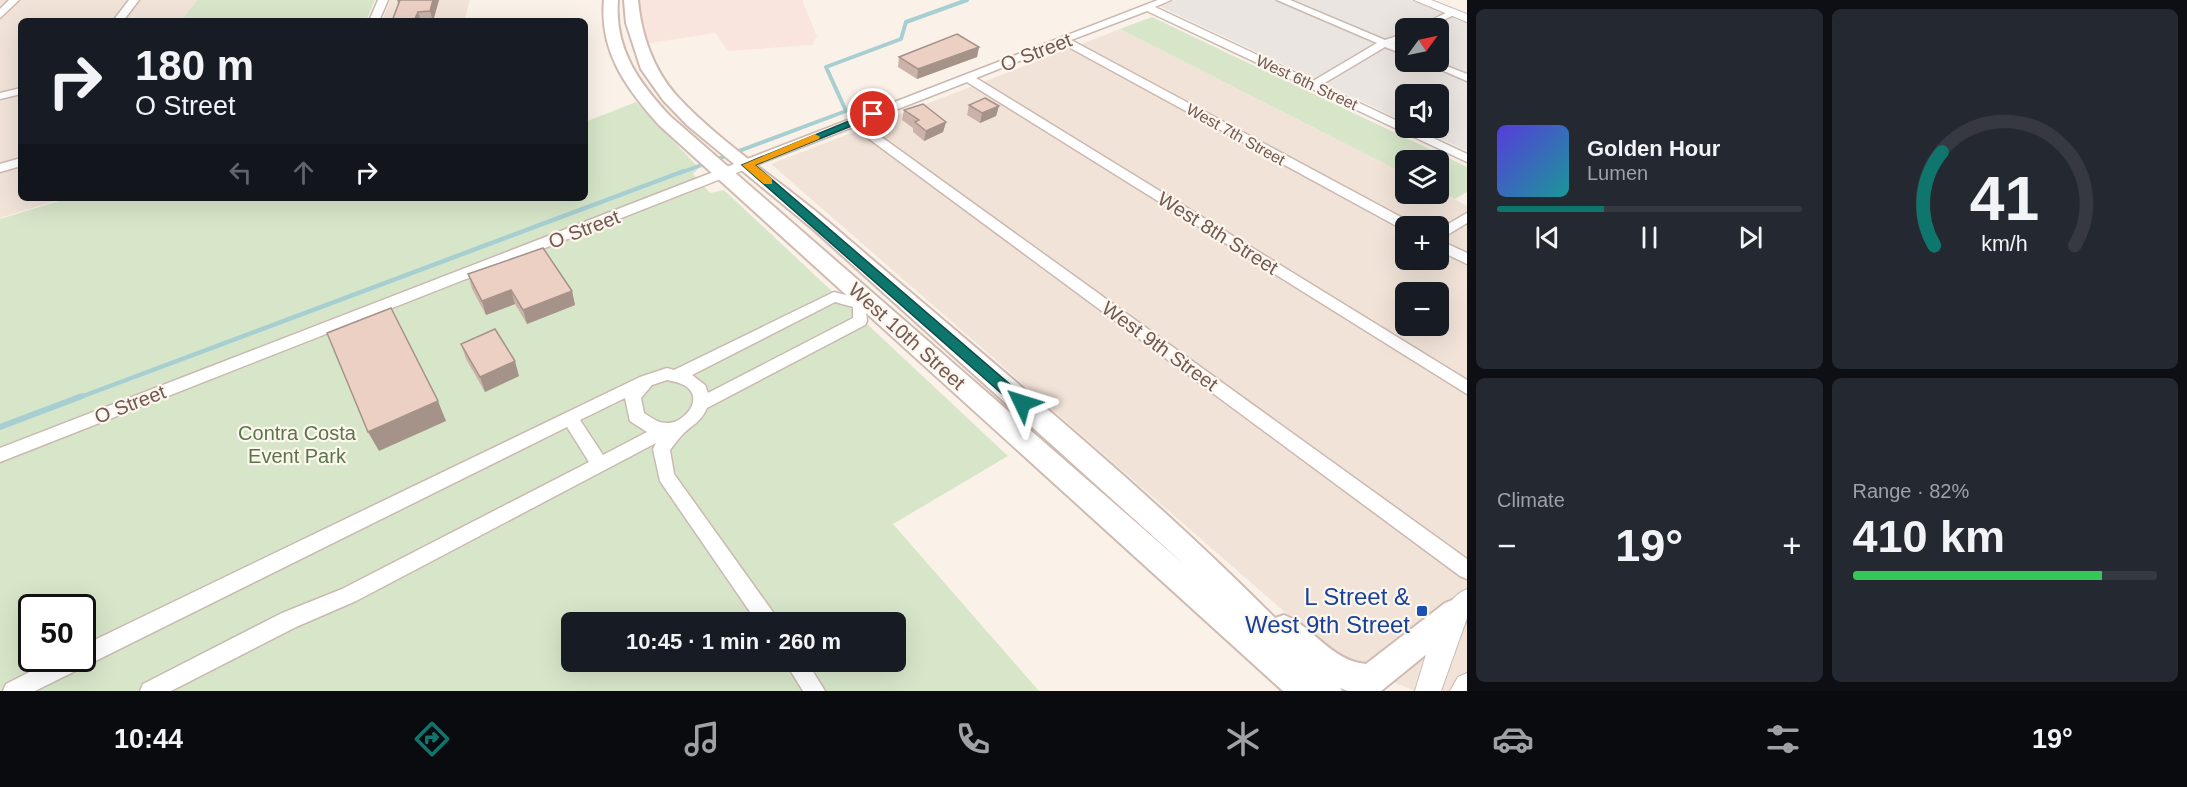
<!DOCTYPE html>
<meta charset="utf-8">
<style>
body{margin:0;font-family:Arial,sans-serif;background:#242831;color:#f1f3f6;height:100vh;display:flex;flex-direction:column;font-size:22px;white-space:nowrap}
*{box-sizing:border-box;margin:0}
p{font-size:20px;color:#9ea1a6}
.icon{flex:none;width:33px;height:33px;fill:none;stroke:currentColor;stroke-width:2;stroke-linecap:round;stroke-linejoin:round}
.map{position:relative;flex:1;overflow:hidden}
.drawer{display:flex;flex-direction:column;gap:9px;padding:9px;background:#0d0f14;width:720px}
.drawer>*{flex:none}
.guide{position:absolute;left:18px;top:18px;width:570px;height:183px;border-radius:9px;box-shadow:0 6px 24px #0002;background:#171b24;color:#f1f3f6;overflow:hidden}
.needle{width:39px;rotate:57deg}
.fabs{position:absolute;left:1395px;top:18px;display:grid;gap:12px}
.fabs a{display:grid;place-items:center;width:54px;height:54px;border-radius:9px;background:#171b24;box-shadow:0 6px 24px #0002;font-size:30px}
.speed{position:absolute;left:18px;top:594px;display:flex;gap:12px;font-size:30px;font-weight:700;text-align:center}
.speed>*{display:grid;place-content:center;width:78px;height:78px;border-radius:50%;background:#171b24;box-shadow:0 6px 24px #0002;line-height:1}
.speed .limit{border:3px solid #111;border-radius:9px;background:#fff;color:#111}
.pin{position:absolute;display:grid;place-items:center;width:51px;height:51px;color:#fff;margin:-26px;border:3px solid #fff;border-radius:50%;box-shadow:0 2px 6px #0007}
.me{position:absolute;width:66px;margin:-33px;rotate:311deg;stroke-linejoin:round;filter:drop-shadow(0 0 4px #0008)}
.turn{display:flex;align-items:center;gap:21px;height:126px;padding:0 18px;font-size:27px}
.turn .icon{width:78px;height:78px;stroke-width:2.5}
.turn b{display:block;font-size:42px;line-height:51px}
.lanes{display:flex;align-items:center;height:57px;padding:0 18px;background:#0003;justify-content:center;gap:30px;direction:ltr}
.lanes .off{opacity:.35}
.big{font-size:45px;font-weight:700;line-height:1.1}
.drawer .widget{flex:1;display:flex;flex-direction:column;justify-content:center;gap:9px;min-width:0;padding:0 21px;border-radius:9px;background:#242831}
.drawer .dial{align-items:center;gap:0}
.dial svg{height:156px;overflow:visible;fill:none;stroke:#363941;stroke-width:7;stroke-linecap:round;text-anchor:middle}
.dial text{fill:#f1f3f6;stroke:none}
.song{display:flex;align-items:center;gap:18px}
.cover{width:72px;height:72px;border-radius:9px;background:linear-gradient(135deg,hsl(250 70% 55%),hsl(180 70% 35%))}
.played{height:6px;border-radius:3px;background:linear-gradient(90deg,#0f766e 35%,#363941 35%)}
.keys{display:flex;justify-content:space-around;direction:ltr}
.heat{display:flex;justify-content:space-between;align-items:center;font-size:33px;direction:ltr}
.charge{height:9px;border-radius:4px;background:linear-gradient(90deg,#34c759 82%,#363941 0)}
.drawer .tiles{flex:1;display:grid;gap:9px;grid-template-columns:repeat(2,1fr)}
.trip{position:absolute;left:561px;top:612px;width:345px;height:60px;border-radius:9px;background:#171b24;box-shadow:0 6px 24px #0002;font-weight:700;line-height:60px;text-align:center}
.dock{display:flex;height:96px;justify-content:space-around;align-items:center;background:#090b0e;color:#9ea1a6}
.dock .icon{width:42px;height:42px}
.dock .current{color:#0f766e}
.dock b{font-size:27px;color:#f1f3f6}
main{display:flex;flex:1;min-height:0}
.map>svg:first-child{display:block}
</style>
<main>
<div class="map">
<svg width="1467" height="691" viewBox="0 0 1467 691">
<rect width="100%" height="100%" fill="#faf2e9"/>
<path fill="#f1e3d8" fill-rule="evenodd" d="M0,0H197L181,21H21V198H65L0,218Z
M390,0H470L464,21H382Z
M1120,29L1405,174L1406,194H1438L1439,191L1467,206V691H1416L1343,663L771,164ZM1406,226H1438V260H1406ZM1406,292H1438V326H1406Z"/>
<path fill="#f9e4de" d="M636,0H802L817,36L812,45L728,51L715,33L643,44Z"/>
<path fill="#ebe5e1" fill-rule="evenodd" d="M1175,0H1413L1467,21V151L1418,128H1438V94H1406L1405,122L1159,6ZM1406,28H1438V62H1406Z"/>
<path fill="#d7e6c9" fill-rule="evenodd" d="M197,0H375L366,21H181Z
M1152,17L1467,167V192L1455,199L1439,191L1438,160H1406L1405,174L1120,29Z
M636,102L699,168L693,174L710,193L724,190L1008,456L893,524L1039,691H0V219L69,198H585V122ZM32,608H82V658H32ZM572,622H896V662H572Z"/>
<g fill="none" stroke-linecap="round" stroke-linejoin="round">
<path stroke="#a7cfd2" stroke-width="4" d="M680,173L846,111L826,67L901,39L906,22L967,0"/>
<path stroke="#a7cfd2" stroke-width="4.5" d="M78,398L684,171"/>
<path stroke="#a7cfd2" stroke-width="6" d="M0,427L82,396"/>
<g stroke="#cbb9b0" stroke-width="3">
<path id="minor" d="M9,0H19L0,18V9Z
M129,0H139L123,21H113Z
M378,0H388L379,21H369Z
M1158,0H1171L1155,7L1313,81L1377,43L1277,0H1290L1385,40L1406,33V39L1394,43L1406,48V55L1385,47L1321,85L1406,125V128H1412L1467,154V162L1147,11L1071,40L1412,223L1413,226L1402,229L1063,44L976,78L1467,380V394L967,82L862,123L1467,559V579L1460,576L853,127L0,462V448Z
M1450,11L1458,13L1427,28H1415Z
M1423,62H1436L1467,74V81Z
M21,88V94L0,99V93Z
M21,158V166L0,172V164Z
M1467,213V223L1439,240L1467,253V264L1438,250V230Z
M834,292L865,300L867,321L865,325L707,408C701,422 692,425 683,434C678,439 674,445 670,450L674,474L775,615L778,622H757L660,481L653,449L656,443L356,601L296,627L171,691H140L143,684L282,613L342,589L589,462L567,427L35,691H3L6,684L57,658H82V646L640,377L667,368L674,370ZM835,302L853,307V318L708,393L705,385L692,375ZM667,380C676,382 688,384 692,393C698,406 682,422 669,423C659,424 652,418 644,413L641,398L652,385ZM625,398L630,421L647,432L603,455L580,420Z
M785,662H807L825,691H803Z"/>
</g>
<g stroke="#cbb9b0" stroke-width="2">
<path id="tertiary" d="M1414,0H1431L1467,14V22Z
M1467,589V618L1441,691H1415C1425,661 1437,601 1467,589Z
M1467,673V691H1450L1458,677Z"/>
</g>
<g stroke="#cfbbb1" stroke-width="4">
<path id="secondary" d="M604,0H618C614,49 639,83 671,117L1186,566L814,230L687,125L663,100L641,69L626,23L624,0H638C641,34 653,69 676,95C721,144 781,181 832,225C981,354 1136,478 1275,618L1284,615C1314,627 1331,661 1366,664L1445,603L1455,599L1465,603V623L1381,691H1348L1340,688L1342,691H1283L659,125C626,88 599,51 604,0Z"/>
</g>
<use href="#minor" fill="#fff" fill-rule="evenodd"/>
<use href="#tertiary" fill="#fff" fill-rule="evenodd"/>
<use href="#secondary" fill="#fff" fill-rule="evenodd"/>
</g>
<path fill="#cbb3a9" d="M397,0H439L433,21H392L398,4Z
M979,47L977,57L917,79L898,67L899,57Z
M969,105L999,106L996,116L980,123L967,115Z
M904,110L946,122L943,132L924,141L913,132V128L902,120Z
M468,274L572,291L575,305L527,324L515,304L486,315L472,289Z
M461,344L519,376L485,392L466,359Z"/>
<path fill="#a59289" d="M433,0H439L433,21L430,11Z
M418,12L421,21H414Z
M979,47L977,57L917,79L918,69Z
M999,106L996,116L980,123L982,113Z
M946,122L943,132L924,141L926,131Z
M511,290L515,304L486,315L482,301Z
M572,291L575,305L527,324L523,310Z
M515,361L519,376L485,392L480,377Z
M438,401L446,421L379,451L368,432Z"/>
<path fill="#ecd0c4" stroke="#a59289" stroke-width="1.5" d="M397,0H433L430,11L418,12L414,21H392L400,0Z
M957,34L979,47L918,69L899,57Z
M985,98L999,106L982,113L969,105Z
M923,104L946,122L926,131L915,122L919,120L904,110Z
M543,248L572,291L523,310L511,290L482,301L468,274Z
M391,308L438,401L368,432L327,333Z
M495,329L515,361L480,377L461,344Z"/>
<path fill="#0f766e" stroke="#0a4d48" stroke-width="1.5" d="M873,111L878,114L876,116L755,165L1027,399L1029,403L1027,407H1017L742,165Z"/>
<path fill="#f59e0b" d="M815,134L820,137L819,139L755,165L772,179V184H764L742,165Z"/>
<rect fill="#1a4fb4" stroke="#fdf6ef" stroke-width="2" x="1416" y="605" width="12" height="12" rx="3"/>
<g text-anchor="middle" stroke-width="4.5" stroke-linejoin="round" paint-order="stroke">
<g font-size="16" fill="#715950" stroke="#fdf6ef">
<text transform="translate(1307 82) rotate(25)" y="6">West 6th Street</text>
<text transform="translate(1236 134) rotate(29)" y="6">West 7th Street</text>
</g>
<g font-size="20" fill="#715950" stroke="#fdf6ef">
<text transform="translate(1036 52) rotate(-21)" y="7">O Street</text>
<text transform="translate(584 229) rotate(-21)" y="7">O Street</text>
<text transform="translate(1218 233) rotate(32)" y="7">West 8th Street</text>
<text transform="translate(907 336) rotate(42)" y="7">West 10th Street</text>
<text transform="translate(1160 346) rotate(36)" y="7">West 9th Street</text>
<text transform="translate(130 404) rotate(-21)" y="7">O Street</text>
</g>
<g font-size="20" fill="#5a7549" stroke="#fdf6ef">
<text x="297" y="440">Contra Costa<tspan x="297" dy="23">Event Park</tspan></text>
</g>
<g font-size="24" fill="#164399" stroke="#fdf6ef" text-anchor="end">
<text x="1410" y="605">L Street &amp;<tspan x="1410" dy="28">West 9th Street</tspan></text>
</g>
</g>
</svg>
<div class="fabs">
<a><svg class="needle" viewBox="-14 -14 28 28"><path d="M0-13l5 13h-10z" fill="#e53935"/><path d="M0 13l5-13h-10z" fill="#9ea1a6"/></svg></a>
<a><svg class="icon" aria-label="sound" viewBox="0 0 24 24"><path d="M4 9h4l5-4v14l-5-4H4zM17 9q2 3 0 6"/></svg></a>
<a><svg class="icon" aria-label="layers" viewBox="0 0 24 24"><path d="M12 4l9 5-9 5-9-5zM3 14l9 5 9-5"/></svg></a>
<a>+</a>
<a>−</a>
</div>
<div class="speed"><div class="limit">50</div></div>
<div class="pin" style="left:873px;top:114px;background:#d93025"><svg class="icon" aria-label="arrive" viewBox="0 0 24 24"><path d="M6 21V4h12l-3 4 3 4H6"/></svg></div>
<svg class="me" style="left:1022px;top:403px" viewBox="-20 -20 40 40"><path d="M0-17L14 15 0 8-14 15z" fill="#0f766e" stroke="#fff" stroke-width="4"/></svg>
<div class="trip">10:45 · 1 min · 260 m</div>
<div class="guide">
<div class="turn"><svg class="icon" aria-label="right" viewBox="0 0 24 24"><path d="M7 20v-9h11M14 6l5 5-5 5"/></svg><div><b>180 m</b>O Street</div></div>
<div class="lanes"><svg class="icon off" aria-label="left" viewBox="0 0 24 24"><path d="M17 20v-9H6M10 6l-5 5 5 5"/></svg><svg class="icon off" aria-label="ahead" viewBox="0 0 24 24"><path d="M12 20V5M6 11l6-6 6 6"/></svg><svg class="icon" aria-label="right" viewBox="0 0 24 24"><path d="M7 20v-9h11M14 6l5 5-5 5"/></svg></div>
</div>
</div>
<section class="drawer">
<div class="tiles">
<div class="widget">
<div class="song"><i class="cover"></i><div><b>Golden Hour</b><p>Lumen</p></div></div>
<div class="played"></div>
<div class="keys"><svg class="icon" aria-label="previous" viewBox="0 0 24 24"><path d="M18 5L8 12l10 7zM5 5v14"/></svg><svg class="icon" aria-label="pause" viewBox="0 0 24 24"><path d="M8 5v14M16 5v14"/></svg><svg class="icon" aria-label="next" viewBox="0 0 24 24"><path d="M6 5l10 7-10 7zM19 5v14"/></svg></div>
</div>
<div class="widget dial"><svg viewBox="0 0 100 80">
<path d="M14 69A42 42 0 1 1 86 69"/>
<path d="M14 69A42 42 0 0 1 18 21" stroke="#0f766e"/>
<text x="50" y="56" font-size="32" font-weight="700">41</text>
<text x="50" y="72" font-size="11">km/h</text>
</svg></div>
<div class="widget"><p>Climate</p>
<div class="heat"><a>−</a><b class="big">19°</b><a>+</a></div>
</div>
<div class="widget"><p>Range · 82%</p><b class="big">410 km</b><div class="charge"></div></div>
</div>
</section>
</main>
<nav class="dock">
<b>10:44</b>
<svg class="icon current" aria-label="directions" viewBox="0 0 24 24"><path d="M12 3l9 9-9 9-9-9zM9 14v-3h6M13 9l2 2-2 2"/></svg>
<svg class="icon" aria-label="music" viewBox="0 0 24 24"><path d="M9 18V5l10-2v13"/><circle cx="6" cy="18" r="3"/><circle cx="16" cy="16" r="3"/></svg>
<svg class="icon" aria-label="phone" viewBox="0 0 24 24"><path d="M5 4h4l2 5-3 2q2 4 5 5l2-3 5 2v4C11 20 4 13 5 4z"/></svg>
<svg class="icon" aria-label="climate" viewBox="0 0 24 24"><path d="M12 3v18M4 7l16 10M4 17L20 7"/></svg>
<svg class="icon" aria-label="car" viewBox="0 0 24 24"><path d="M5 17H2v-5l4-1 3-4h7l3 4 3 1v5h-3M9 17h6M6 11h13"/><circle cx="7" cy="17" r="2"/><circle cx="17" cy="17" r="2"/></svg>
<svg class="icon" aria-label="filters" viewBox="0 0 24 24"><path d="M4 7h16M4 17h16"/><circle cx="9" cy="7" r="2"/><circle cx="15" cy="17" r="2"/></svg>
<b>19°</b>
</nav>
